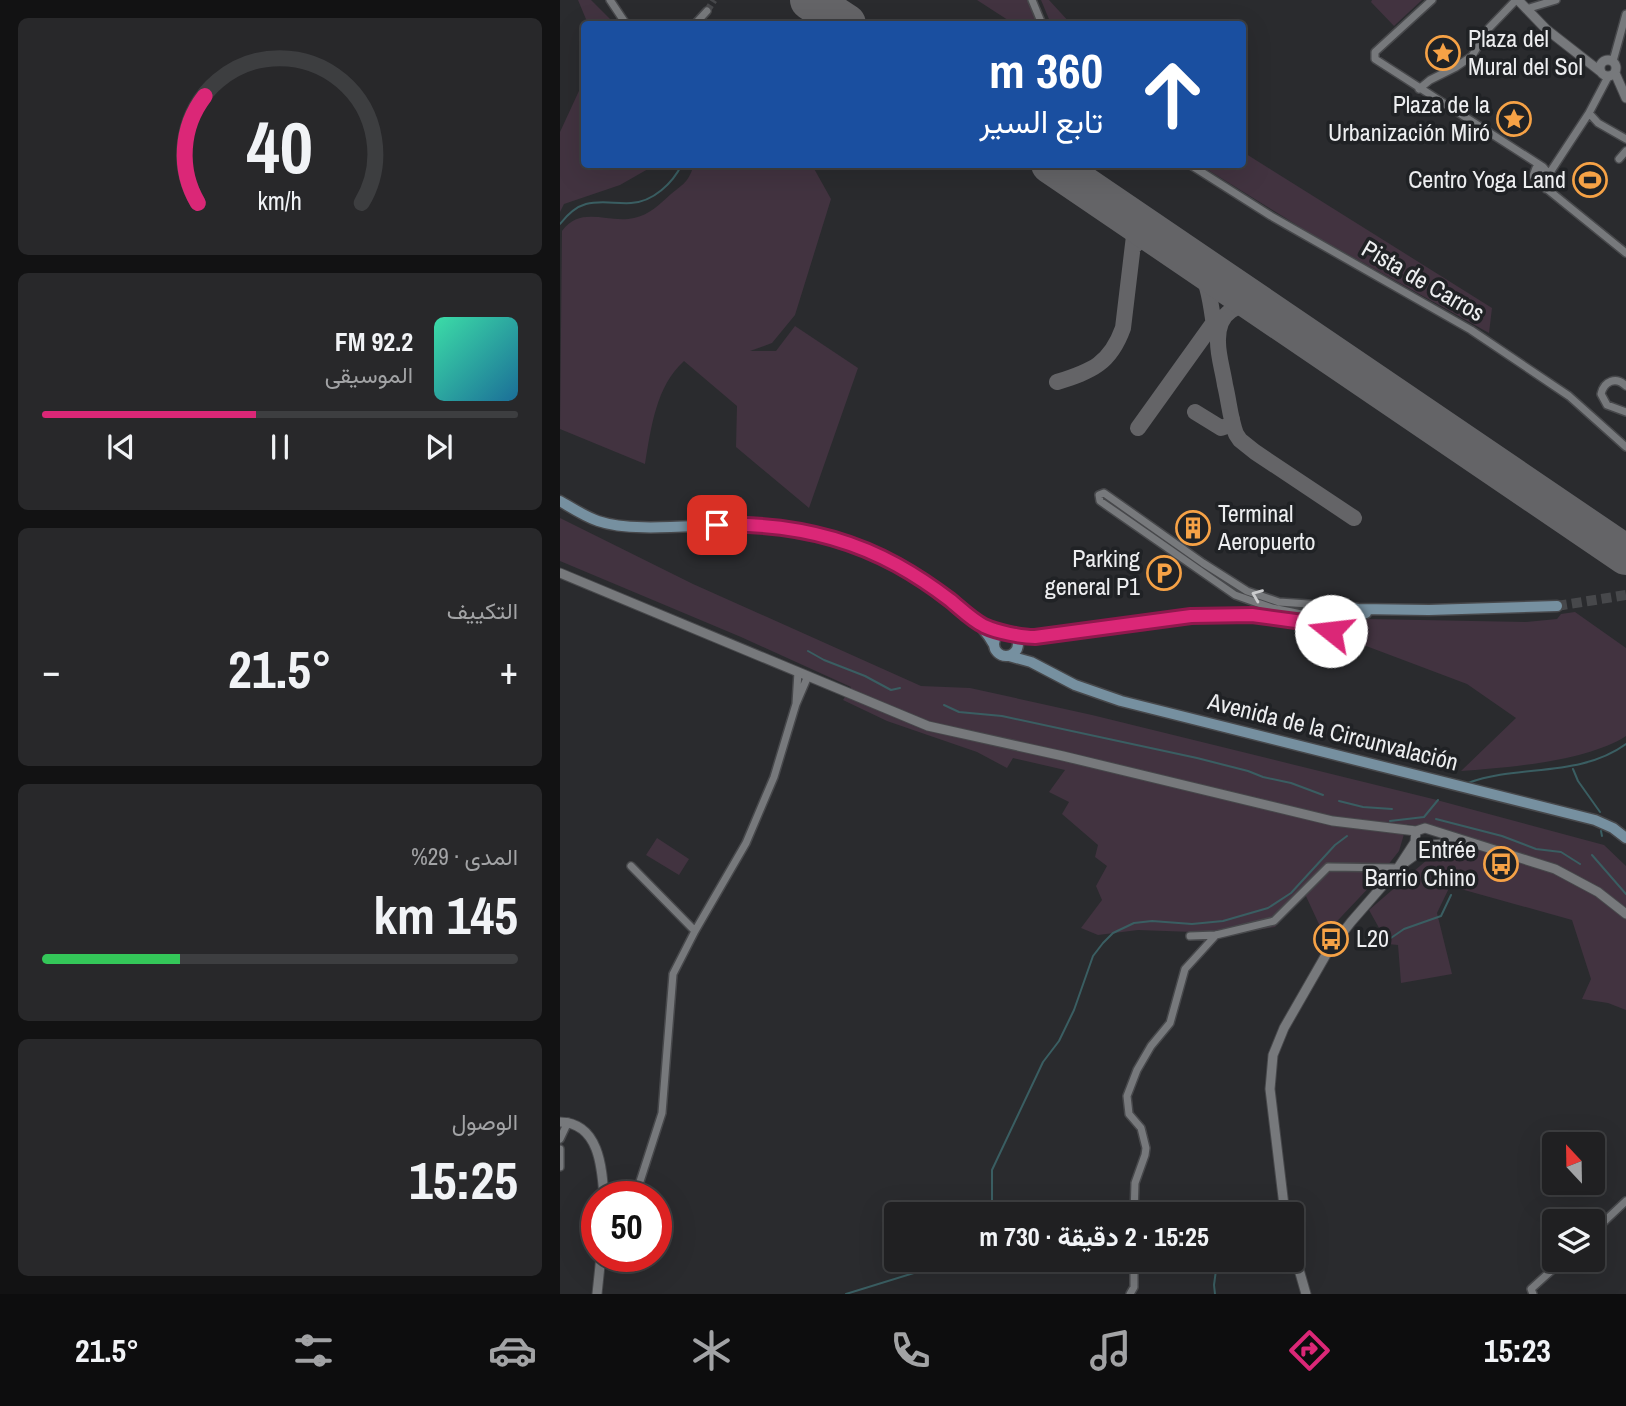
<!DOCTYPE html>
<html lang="ar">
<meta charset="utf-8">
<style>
body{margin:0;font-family:"Archivo Narrow",Vazirmatn,sans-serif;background:#28282a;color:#f1f3f6;direction:rtl;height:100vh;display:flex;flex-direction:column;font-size:26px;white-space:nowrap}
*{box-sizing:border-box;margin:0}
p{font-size:23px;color:#a2a3a5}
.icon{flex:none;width:38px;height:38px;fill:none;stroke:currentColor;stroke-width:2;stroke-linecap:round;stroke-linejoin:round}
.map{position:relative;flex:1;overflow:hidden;direction:ltr}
.details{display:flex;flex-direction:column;gap:18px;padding:18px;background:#121213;width:560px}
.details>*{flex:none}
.top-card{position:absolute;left:21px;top:21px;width:665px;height:147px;border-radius:7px;box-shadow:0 7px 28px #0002,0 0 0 2px #3d3e40;direction:rtl;background:#1a4fa0;color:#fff;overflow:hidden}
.needle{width:46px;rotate:338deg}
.buttons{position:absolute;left:982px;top:1132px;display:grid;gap:14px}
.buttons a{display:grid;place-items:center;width:63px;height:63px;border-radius:7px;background:#202022;box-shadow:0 7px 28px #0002,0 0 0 2px #3d3e40;font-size:35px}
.speed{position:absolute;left:21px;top:1181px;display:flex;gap:14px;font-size:35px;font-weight:700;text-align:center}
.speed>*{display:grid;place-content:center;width:91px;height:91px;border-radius:50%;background:#202022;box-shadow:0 7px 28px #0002,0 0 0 2px #3d3e40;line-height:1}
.speed .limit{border:10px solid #d22;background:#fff;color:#111}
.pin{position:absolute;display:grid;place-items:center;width:60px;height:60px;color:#fff;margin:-30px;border-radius:14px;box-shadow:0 4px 10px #0006}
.me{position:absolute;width:77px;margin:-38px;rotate:286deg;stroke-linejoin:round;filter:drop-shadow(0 0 5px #0008)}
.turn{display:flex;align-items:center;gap:24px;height:147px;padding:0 28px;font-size:32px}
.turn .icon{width:91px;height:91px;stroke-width:2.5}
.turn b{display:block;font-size:49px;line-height:60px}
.big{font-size:52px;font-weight:700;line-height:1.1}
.details .widget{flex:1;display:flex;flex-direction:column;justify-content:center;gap:10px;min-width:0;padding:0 24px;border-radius:10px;background:#28282a}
.details .dial{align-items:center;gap:0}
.dial svg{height:182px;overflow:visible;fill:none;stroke:#3d3e40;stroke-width:7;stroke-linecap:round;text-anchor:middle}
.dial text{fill:#f1f3f6;stroke:none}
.song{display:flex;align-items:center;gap:21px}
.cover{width:84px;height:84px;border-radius:10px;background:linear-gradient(135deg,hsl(160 70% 55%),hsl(200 70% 35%))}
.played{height:7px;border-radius:4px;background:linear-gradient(90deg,#db2777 45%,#3d3e40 45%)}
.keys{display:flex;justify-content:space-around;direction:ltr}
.heat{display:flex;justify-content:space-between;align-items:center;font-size:38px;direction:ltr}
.charge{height:10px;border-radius:5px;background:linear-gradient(90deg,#34c759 29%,#3d3e40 0)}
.trip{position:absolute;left:324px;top:1202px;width:420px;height:70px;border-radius:7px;background:#202022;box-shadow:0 7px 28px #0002,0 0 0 2px #3d3e40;font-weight:700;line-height:70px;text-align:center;direction:rtl}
.tab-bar{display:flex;height:112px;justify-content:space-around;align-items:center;background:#0d0d0e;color:#a2a3a5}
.tab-bar .icon{width:49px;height:49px}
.tab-bar .current{color:#db2777}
.tab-bar b{font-size:32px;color:#f1f3f6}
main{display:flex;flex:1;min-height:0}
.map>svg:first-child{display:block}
</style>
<main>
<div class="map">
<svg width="1066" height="1294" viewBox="0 0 1066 1294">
<rect width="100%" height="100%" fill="#2a2b2e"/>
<path fill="#423340" d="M18,0H31L55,24H28Z
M417,0H470L479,24H454Z
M481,0H489L511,24H491Z
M812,0H862L834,26L811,2Z
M24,80V164L95,165L60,185L4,204L0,212V132Z
M683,152L932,308L929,333L748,232L640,165L682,164Z
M134,164L252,165L271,199L235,315L212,343L190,351H216L235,326L298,368L249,508L176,447L177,406L124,361C96,386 91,428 85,464L0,429L2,231C21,205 48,224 74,218C89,215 100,204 111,194C125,183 129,181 134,164Z
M0,518L133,584L361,686L410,688L532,715L873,799L1044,845L1066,866V1010L1048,1003L1022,999L1031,979L1012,920L890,886L877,913L892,974L841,983L838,945L828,944L809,910L875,853L883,831L847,824L839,851L816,880L764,935L745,894L715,927L666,935L650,944L633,932L578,930L538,935L521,928L542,900L536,886L547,866L535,857L538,845L502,814L509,802L489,792L505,770L453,758L447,768L417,752L327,721L283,700L291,687L181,637L0,561Z
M1015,612L1066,648V736C1028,761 947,768 901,771L956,718L907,684L777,635L792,622L808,619L966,622L997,619L1001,614Z
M97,838L129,859L119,875L86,855Z"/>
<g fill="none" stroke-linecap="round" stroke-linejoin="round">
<path stroke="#3a5e62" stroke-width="2" d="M0,224C7,215 15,207 26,204C41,200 56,204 71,203C93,202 113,183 122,164
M248,651L264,660L305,676L331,690L340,688
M384,705L399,712L442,716L637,758L688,771L703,777L731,783L763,795
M1013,769L1018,781L1040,812
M908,783C959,764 1019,778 1066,744
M779,801L803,807L832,809
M876,819L942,836L976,849L1001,852L1020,864
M830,821L864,817L878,800
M1041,831L1042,836
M1032,855L1066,894
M815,949L844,929L881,916L891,895
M432,1214V1170L483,1062L499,1041L514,1010L533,956L543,943L553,933L574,923L592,921L632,924L663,921L708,908L731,893L775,845L787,836
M286,1294L396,1260
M655,1294L654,1285L656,1270"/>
<path stroke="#646467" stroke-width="16" d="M573,247L582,238L597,236
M634,261C650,281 651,308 655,332
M705,310C678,299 657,312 658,342C658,356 663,371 665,385C669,401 670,418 676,434L680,440L695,452L794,518
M497,382C532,371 550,364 563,328L574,236L569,220L560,211
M635,412L661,428L670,425L672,419
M578,428L654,322
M1061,552L1066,555"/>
<path stroke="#646467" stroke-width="40" d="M250,0L286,24
M491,164L1066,555"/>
<path stroke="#47484b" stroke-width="7" stroke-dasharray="7 3.5" stroke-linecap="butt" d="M147,11L154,0"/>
<path stroke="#47484b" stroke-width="10" stroke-dasharray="10 5" stroke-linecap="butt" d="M997,606L1066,595"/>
<g stroke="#47484b" stroke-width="10">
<path id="minor" d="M50,0L66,24
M472,0L482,24
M872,0L815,52V59L983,167
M966,9L996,0
M135,24L147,11
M1053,61L1066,14
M859,89L870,80L896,67L912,56L929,28L956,0
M1029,113L1038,123L1066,139
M1059,159L1066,151
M629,164L711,216L911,330L1009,396L1066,447
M987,177L1029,113L1048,77
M976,180L1066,253
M977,181L973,176L976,168L983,167L987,172L984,180L986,189
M1066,386C1056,376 1044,381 1041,394L1047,405L1066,412
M756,617L712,608L675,595L540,501L539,495L544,493L643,563L687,591L719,602L763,605
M238,672L236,704L248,676
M71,866L135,931
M630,936L656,935L714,921L768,867L838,868
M0,1139L8,1122
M0,1149V1167
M75,1197L102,1113L113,974L135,931L186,843L214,777L236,704
M574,1214L575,1183L585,1155L586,1148L581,1128L569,1114L567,1096L577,1070L591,1046L610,1023L625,969L656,935
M1032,1233L1066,1201
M570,1294L574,1287V1260
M973,1294L971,1289L1003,1260"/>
</g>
<g stroke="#47484b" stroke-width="11">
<path id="tertiary" d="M958,0L986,29L1041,72
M1040 68a8 8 0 1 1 16 0a8 8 0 1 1-16 0Z
M1055,73L1066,98
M0,573L368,726L503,756L773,821L856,831
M844,863L869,845L898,843
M0,1122C39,1123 42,1167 44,1197
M725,1214L710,1089L713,1055L724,1028L767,953L791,922L838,868L855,842L856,831L865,828L995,869L1038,892L1066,914
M732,1245L746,1294
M37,1294L41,1256"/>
</g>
<g stroke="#47484b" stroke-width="13">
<path id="secondary" d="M0,501C12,508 24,516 38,521C76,534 145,523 187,525C252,527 310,546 363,581C390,599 419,617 434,645
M774,605L798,609L869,610L997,606
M782,621L780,610L774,605H763C755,611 754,619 759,627L770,631L778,627L782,621L806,613
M434 644a12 12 0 1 1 24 0a12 12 0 1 1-24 0Z
M456,635L475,637L604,619L651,615L707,617L763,629
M449,656L471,662L515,685L561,701L1035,820L1053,828L1066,838"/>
</g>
<use href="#minor" stroke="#77797c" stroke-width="7"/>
<use href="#tertiary" stroke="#77797c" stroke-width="9"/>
<use href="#secondary" stroke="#7690a0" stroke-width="10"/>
</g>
<defs><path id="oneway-chevron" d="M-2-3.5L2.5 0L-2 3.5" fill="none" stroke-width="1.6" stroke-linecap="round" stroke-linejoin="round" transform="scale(1.75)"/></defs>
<use stroke="#cacbcd" href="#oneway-chevron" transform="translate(697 595) rotate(-158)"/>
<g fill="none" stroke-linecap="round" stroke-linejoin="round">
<g stroke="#8e194d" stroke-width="18">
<path id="route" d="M157,525C220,523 281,534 337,565C355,575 373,587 390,600C401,609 412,620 424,626C437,632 461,637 475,637L631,616L692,615L743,622L756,620L762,629L771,631"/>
</g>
<use href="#route" stroke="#db2777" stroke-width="12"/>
</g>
<defs>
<g id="sight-ring" transform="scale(1.75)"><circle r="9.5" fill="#202225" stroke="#f6a246" stroke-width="1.5"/><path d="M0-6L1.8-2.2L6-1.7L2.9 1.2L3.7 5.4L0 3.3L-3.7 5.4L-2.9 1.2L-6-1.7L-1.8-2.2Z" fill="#f6a246"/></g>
<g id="stadium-ring" transform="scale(1.75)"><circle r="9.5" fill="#202225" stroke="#f6a246" stroke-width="1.5"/><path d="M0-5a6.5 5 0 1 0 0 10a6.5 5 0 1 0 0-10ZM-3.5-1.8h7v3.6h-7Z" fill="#f6a246"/></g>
<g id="building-ring" transform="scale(1.75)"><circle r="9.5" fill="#202225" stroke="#f6a246" stroke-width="1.5"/><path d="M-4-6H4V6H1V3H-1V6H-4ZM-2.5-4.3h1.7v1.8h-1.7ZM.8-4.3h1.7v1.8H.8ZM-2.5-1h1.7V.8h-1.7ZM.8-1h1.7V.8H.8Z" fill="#f6a246"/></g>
<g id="parking-ring" transform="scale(1.75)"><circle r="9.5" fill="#202225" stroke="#f6a246" stroke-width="1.5"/><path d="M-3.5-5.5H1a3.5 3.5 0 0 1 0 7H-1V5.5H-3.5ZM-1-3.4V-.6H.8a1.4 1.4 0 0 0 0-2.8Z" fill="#f6a246"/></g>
<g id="bus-ring" transform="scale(1.75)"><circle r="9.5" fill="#202225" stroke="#f6a246" stroke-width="1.5"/><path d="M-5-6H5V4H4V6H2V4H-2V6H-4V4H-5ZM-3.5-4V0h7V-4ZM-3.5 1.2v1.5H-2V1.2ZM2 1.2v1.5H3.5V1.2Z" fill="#f6a246"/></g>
</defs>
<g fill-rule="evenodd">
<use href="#sight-ring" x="883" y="53"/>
<use href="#sight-ring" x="954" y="119"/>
<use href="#stadium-ring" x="1030" y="180"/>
<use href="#building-ring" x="633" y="528"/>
<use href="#parking-ring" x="604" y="573"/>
<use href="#bus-ring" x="941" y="864"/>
<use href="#bus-ring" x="771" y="939"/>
</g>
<g text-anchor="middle" stroke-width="7" stroke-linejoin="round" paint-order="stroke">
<g font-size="24" fill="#edeef0" stroke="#202225" text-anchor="end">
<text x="908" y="47" text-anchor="start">Plaza del<tspan x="908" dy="28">Mural del Sol</tspan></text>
<text x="930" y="113">Plaza de la<tspan x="930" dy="28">Urbanización Miró</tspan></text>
<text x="1006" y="188">Centro Yoga Land</text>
<text x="658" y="522" text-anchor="start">Terminal<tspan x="658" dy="28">Aeropuerto</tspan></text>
<text x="580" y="567">Parking<tspan x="580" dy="28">general P1</tspan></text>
<text x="916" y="858">Entrée<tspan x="916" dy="28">Barrio Chino</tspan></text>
<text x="796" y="947" text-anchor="start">L20</text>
</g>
<g font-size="24" fill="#edeef0" stroke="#202225">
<text transform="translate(863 281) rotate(30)" y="8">Pista de Carros</text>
<text transform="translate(773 732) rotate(14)" y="8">Avenida de la Circunvalación</text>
</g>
</g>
</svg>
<div class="buttons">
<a><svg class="needle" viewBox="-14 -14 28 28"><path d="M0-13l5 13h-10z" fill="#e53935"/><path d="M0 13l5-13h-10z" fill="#a2a3a5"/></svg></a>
<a><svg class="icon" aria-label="layers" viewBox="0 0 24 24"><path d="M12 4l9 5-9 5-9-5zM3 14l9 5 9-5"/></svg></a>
</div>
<div class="speed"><div class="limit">50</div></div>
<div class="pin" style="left:157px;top:525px;background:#d93025"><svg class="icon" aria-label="arrive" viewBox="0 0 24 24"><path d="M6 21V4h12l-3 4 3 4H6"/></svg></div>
<svg class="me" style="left:771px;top:631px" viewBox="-20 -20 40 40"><circle r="19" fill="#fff"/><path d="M0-13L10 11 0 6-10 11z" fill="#db2777"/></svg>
<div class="trip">15:25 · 2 دقيقة · 730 m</div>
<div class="top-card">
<div class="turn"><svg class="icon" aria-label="ahead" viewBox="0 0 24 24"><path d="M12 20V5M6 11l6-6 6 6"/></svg><div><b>360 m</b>تابع السير</div></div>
</div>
</div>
<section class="details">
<div class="widget dial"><svg viewBox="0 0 100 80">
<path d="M14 69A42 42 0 1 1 86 69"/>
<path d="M14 69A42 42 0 0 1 17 22" stroke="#db2777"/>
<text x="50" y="56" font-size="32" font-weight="700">40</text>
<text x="50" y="72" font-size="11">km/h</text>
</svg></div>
<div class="widget">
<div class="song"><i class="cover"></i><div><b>92.2 FM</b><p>الموسيقى</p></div></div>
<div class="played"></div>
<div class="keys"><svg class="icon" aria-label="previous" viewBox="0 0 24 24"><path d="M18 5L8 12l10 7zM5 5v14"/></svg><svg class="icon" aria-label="pause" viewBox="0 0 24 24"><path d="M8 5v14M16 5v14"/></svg><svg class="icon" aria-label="next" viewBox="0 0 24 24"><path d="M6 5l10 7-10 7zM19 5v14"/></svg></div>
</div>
<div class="widget"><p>التكييف</p>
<div class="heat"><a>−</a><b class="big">21.5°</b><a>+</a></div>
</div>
<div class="widget"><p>المدى · 29%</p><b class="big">145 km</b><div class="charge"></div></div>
<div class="widget"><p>الوصول</p><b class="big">15:25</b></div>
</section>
</main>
<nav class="tab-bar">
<b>15:23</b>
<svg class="icon current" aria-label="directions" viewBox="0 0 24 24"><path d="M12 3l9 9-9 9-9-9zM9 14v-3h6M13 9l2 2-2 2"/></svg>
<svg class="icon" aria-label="music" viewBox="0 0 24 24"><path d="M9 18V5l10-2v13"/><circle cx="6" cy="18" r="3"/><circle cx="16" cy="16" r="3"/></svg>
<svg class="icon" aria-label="phone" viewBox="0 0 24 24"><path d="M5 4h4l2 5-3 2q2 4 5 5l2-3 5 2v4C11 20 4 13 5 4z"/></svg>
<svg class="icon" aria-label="climate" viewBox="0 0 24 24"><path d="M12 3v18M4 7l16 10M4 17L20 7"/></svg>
<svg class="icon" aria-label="car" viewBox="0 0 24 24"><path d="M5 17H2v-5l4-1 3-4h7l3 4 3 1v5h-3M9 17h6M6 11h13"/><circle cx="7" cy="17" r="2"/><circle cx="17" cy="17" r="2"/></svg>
<svg class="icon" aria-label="filters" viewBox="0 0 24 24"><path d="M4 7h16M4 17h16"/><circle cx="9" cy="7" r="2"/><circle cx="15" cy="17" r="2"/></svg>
<b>21.5°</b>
</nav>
